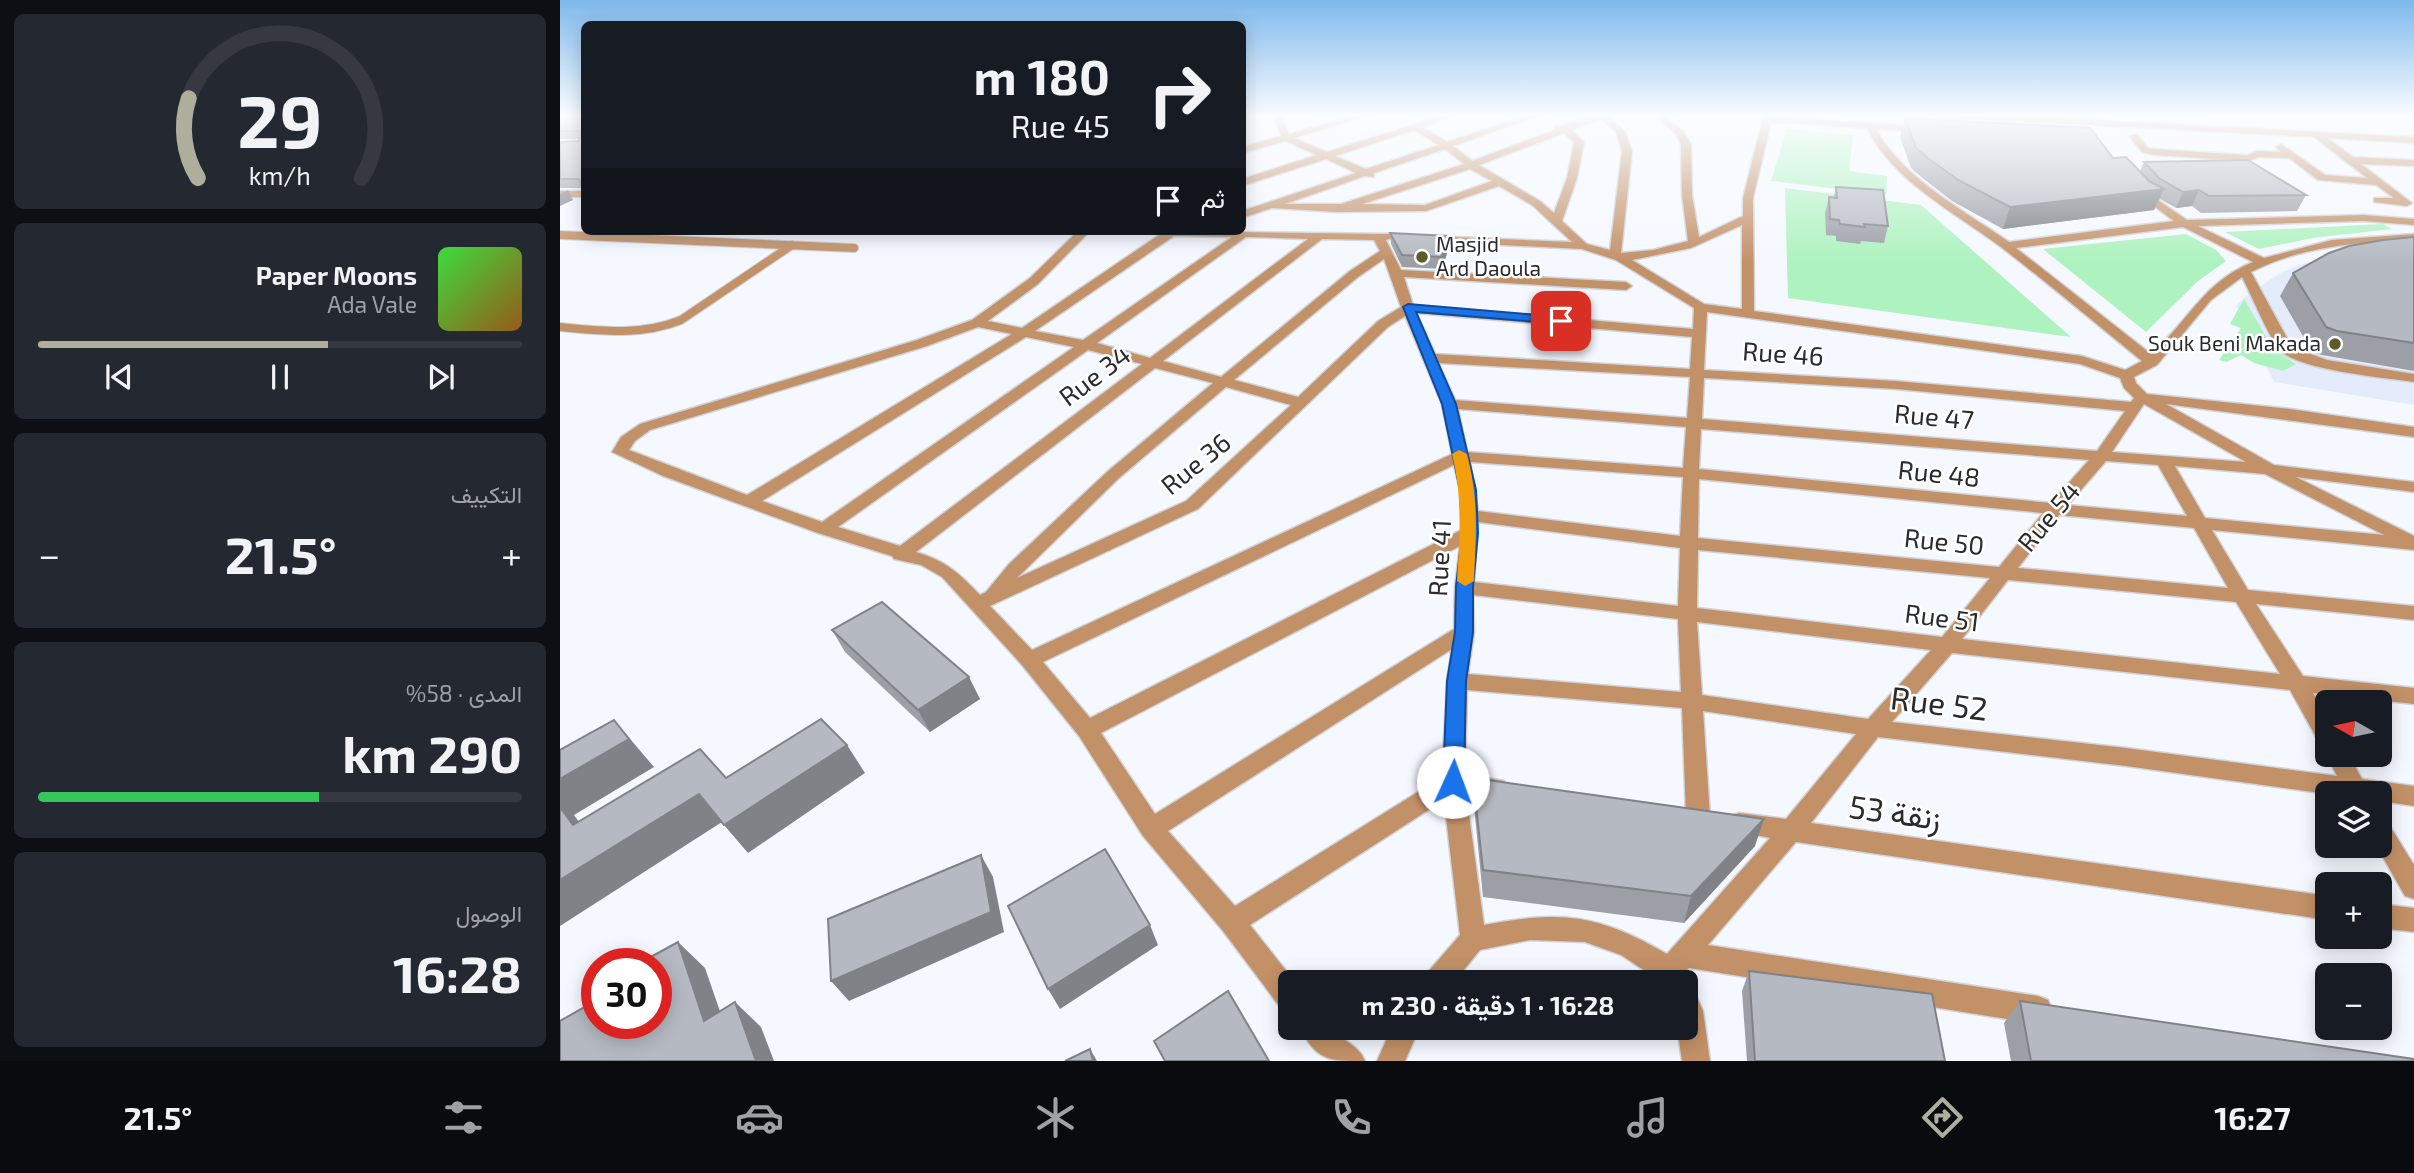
<!DOCTYPE html>
<html lang="ar">
<meta charset="utf-8">
<style>
body{margin:0;font-family:"Exo 2",Vazirmatn,sans-serif;background:#242831;color:#f1f3f6;direction:rtl;height:100vh;display:flex;flex-direction:column;font-size:26px;white-space:nowrap}
*{box-sizing:border-box;margin:0}
p{font-size:23px;color:#9ea1a6}
.icon{flex:none;width:38px;height:38px;fill:none;stroke:currentColor;stroke-width:2;stroke-linecap:round;stroke-linejoin:round}
.map{position:relative;flex:1;overflow:hidden;direction:ltr}
.side{display:flex;flex-direction:column;gap:14px;padding:14px;background:#0d0f14;width:560px}
.side>*{flex:none}
.banner{position:absolute;left:21px;top:21px;width:665px;height:214px;border-radius:10px;box-shadow:0 4px 18px #0003;direction:rtl;background:#171b24;color:#f1f3f6;overflow:hidden}
.needle{width:46px;rotate:279deg}
.buttons{position:absolute;left:1755px;top:690px;display:grid;gap:14px}
.buttons a{display:grid;place-items:center;width:77px;height:77px;border-radius:10px;background:#171b24;box-shadow:0 4px 18px #0003;font-size:35px}
.speed{position:absolute;left:21px;top:948px;display:flex;gap:14px;font-size:35px;font-weight:700;text-align:center}
.speed>*{display:grid;place-content:center;width:91px;height:91px;border-radius:50%;background:#171b24;box-shadow:0 4px 18px #0003;line-height:1}
.speed .limit{border:10px solid #d22;background:#fff;color:#111}
.pin{position:absolute;display:grid;place-items:center;width:60px;height:60px;color:#fff;margin:-30px;border-radius:14px;box-shadow:0 4px 10px #0006}
.me{position:absolute;width:77px;margin:-38px;rotate:2deg;stroke-linejoin:round;filter:drop-shadow(0 0 5px #0008)}
.turn{display:flex;align-items:center;gap:24px;height:147px;padding:0 21px;font-size:32px}
.turn .icon{width:91px;height:91px;stroke-width:2.5}
.turn b{display:block;font-size:49px;line-height:60px}
.then{display:flex;align-items:center;height:66px;padding:0 21px;background:#0003;gap:14px;font-size:26px}
.big{font-size:52px;font-weight:700;line-height:1.1}
.side .widget{flex:1;display:flex;flex-direction:column;justify-content:center;gap:10px;min-width:0;padding:0 24px;border-radius:10px;background:#242831}
.side .dial{align-items:center;gap:0}
.dial svg{height:182px;overflow:visible;fill:none;stroke:#363941;stroke-width:7;stroke-linecap:round;text-anchor:middle}
.dial text{fill:#f1f3f6;stroke:none}
.song{display:flex;align-items:center;gap:21px}
.cover{width:84px;height:84px;border-radius:10px;background:linear-gradient(135deg,hsl(120 70% 55%),hsl(30 70% 35%))}
.played{height:7px;border-radius:4px;background:linear-gradient(90deg,#adaf9a 60%,#363941 60%)}
.keys{display:flex;justify-content:space-around;direction:ltr}
.heat{display:flex;justify-content:space-between;align-items:center;font-size:38px;direction:ltr}
.charge{height:10px;border-radius:5px;background:linear-gradient(90deg,#34c759 58%,#363941 0)}
.trip{position:absolute;left:718px;top:970px;width:420px;height:70px;border-radius:10px;background:#171b24;box-shadow:0 4px 18px #0003;font-weight:700;line-height:70px;text-align:center;direction:rtl}
.dock{display:flex;height:112px;justify-content:space-around;align-items:center;background:#090b0e;color:#9ea1a6}
.dock .icon{width:49px;height:49px}
.dock .selected{color:#adaf9a}
.dock b{font-size:32px;color:#f1f3f6}
main{display:flex;flex:1;min-height:0}
.map>svg:first-child{display:block}
</style>
<main>
<div class="map">
<svg width="1854" height="1061" viewBox="0 0 1854 1061">
<rect width="100%" height="100%" fill="#f5f8ff"/>
<path fill="#e4ecfb" d="M1854,246V405L1714,382L1676,306L1685,297L1720,273L1745,263L1773,256Z"/>
<path fill="#aef2bf" d="M1227,129L1293,135L1289,171L1327,176L1326,195L1211,181Z
M1225,188L1361,205L1511,337L1228,298Z
M1823,224L1832,229L1752,238L1699,249L1665,232Z
M1626,234L1656,250L1666,261L1638,281L1586,332L1483,249Z
M1684,299L1714,350L1736,364L1723,371L1694,363L1681,355L1666,362L1659,360L1681,328L1670,324Z"/>
<g fill="none" stroke-linecap="round" stroke-linejoin="round">
<g stroke="#d0d3d9" stroke-width="10">
<path id="lane" d="M0,235L294,248
M0,327C42,331 81,336 121,320L232,245"/>
</g>
<g stroke="#d0d3d9" stroke-width="3">
<path id="street" d="M713,114H721L729,134L800,114H812L734,138L767,152L887,114H898L863,127L887,142L971,114H982L893,146L912,161L995,130L994,126C1013,125 1030,114 1050,114L1049,116L1065,131L1072,151L1061,253L1093,250L1128,241L1122,195L1121,144L1116,134L1094,114H1103L1123,131L1131,144L1132,195L1139,237L1183,216V198L1204,114H1212V117L1367,127L1369,129L1364,132L1316,129C1343,179 1404,210 1449,242L1614,221L1575,192L1574,190L1579,187L1627,220L1804,215L1854,219V225L1804,221L1638,226L1704,258L1772,240L1854,234V240C1799,242 1741,246 1691,272L1732,347L1767,360L1854,374V382C1827,378 1734,370 1719,349C1704,328 1694,300 1682,277L1651,300L1597,365L1574,377L1576,383L1587,394L1730,409L1854,427V437L1606,404L1714,465L1854,482V492L1736,477L1854,536V550L1652,530L1688,590L1854,606V620L1696,604L1743,676L1854,688V704L1753,693L1768,718V747L1760,744L1730,690L1392,653L1332,722L1566,748L1777,776L1766,754L1768,751V754H1788L1802,779L1854,786V806L1820,801V793L1768,794L1566,766L1318,737L1251,823L1768,896V920L1236,842L1148,945L1478,996L1488,1000L1492,1010L1488,1020L1478,1024L1129,968L1125,972L1129,982L1126,990L1135,993L1143,1011L1150,1061H1122L1117,1027H1125V982H1102L1061,955L1025,942L970,940L920,950L894,982H863L867,973L900,935L884,800L690,925L735,982H730V1010L720,1007L663,931L583,836L519,736L462,665L382,577L361,565L334,559L332,556L258,533L103,476L52,452L61,437L80,424L357,340L412,320L470,278L518,231H530L478,284L428,321L462,328L599,235L596,231L829,234L835,237L826,240L841,270L1066,282L1072,286L1066,290L844,277L853,305L1133,329L1134,308L1056,260L1022,249L863,241V237L867,236L1012,242L972,205L939,186L866,211L777,212L712,208L682,218V211L796,173L766,159L682,186V179L757,155L725,141L682,153V147L721,136ZM1041,119L1056,132L1062,151L1050,250L1027,244L1002,221L1017,178L1024,142L1012,130ZM1211,122L1307,128C1334,182 1394,212 1441,247C1489,284 1535,323 1582,361L1565,370L1522,356L1194,311L1193,198ZM854,130L879,145L806,169L775,156ZM1004,133L1014,142L1007,178L994,213L980,201L919,165ZM885,149L904,164L781,204H725L805,176L814,177V173ZM910,169L932,181L865,205L802,204ZM1182,225V309L1144,304L1072,260L1131,248ZM1623,227L1693,262C1642,283 1630,320 1591,354L1456,248ZM614,236L672,237L523,340L475,331ZM686,237L748,239L590,358L537,343ZM762,239L814,240L820,251L790,271L661,377L603,361ZM824,259L841,307L818,321L738,397L674,380L798,277ZM1147,312L1520,364L1560,378L1564,388L1574,398L1571,402L1336,381L1144,370ZM856,313L1132,337L1130,369L875,354ZM845,316L882,404L892,454L472,650L430,606L638,509L828,327ZM418,327L452,334L187,495L69,450L75,441L90,430L367,346ZM466,337L514,347L262,522L202,501ZM528,350L582,364L340,546L278,527ZM878,363L1130,377L1127,418L895,400ZM595,368L653,383L547,472L449,564L426,592L420,595C399,573 386,561 356,552ZM1144,378L1336,389L1565,411L1537,451L1142,419ZM666,387L731,405L626,501L457,578L559,478ZM1584,404L1686,462L1552,452ZM898,409L1126,427L1123,468L907,452ZM1141,429L1529,460L1491,503L1139,469ZM1546,461L1598,465L1627,516L1508,505ZM910,462L1123,477L1120,536L918,511ZM894,465L900,490L901,530L530,718L483,662ZM1615,466L1705,474L1824,535L1645,518ZM1139,479L1483,513L1439,567L1138,538ZM1499,515L1634,528L1668,588L1458,568ZM918,522L1120,548L1118,606L914,582ZM900,546L895,587L894,629L595,814L541,733ZM1138,550L1430,578L1382,637L1137,608ZM1448,580L1676,602L1720,674L1402,639ZM913,595L1118,619L1121,692L908,674L914,632ZM1137,622L1371,650L1308,719L1142,695ZM892,649L887,681L882,777L675,906L608,831ZM907,690L1122,708L1126,816L1130,823L1138,826L1146,823L1150,816L1143,711L1296,734L1226,819L1179,813L1171,816L1167,823L1171,830L1210,838L1107,954C1038,914 1001,910 924,925L906,793L936,798L944,795L947,788L944,781L905,774Z
M1379,114H1423L1854,137V143L1767,138L1793,157L1854,160V166L1801,164L1852,203L1847,206L1814,202V198H1834L1816,185L1758,180L1729,158L1699,157L1689,161L1594,155L1582,152L1569,136L1577,134L1588,148L1594,149L1687,155L1697,151L1721,152L1716,147L1721,144L1765,175L1807,178L1754,137L1383,117Z
M0,191H24V197H0Z
M1820,820L1828,823L1854,865V899L1845,896L1816,845H1820Z
M1820,904L1854,908V932L1820,928Z
M740,1027H771C782,1041 799,1045 805,1061C769,1061 756,1061 740,1027Z
M832,1027H860L845,1061H817Z"/>
</g>
<use href="#lane" stroke="#c39168" stroke-width="8"/>
<use href="#street" fill="#c39168" fill-rule="evenodd"/>
</g>
<path fill="#9c9fa6" d="M0,114H24V190V188H0V142L19,141L20,139H0Z
M1345,118L1553,158L1580,171L1584,162L1746,195L1737,211L1641,213L1632,206L1616,208L1600,199L1594,210L1443,229L1392,201L1360,176L1351,168L1340,137Z
M1276,187L1328,226L1324,243L1301,241L1300,244L1276,241V236L1266,235L1265,213L1269,197H1274Z
M830,233L889,247L882,269L842,267L831,244Z
M1854,237V371L1762,355L1752,352L1720,296L1733,273Z
M272,630L420,699L370,732L285,652Z
M913,778L1195,846L1124,923L923,897L914,806Z
M1189,971L1385,1061H1187L1182,991Z
M1460,1001L1854,1061H1451L1444,1023Z"/>
<path fill="#7f8287" d="M1604,189L1594,210L1443,229L1450,207Z
M8,190L13,200L0,206V194Z
M1639,190L1632,206L1616,208L1623,192Z
M889,236V247L882,269L881,257Z
M409,677L420,699L370,732L358,710Z
M54,720L94,767L14,815L41,853L13,825L0,807V779Z
M287,745L305,773L188,853L164,825Z
M139,794L162,822L0,926V880Z
M1204,819L1195,846L1124,923L1131,896Z
M421,855L433,877L444,932L289,1001L271,981Z
M590,925L598,945L500,1009L488,989Z
M118,942L145,968L172,1046L144,1021Z
M175,1002L201,1027L214,1061H196Z
M530,1049L537,1061H533Z"/>
<path fill="#b5b9c1" stroke="#7f8287" stroke-width="2" d="M0,114H24V183L21,184L19,179H0V142L19,141L21,131H0Z
M1345,118L1530,128L1553,158L1566,157L1589,181L1604,189L1450,207L1398,180L1365,156L1356,148Z
M1688,160L1746,195L1649,196L1639,190L1623,192L1599,178L1584,162Z
M1276,187L1323,190L1328,226L1304,224L1305,227L1280,224L1279,220L1270,219L1269,197L1277,198Z
M830,233L889,236L881,257L842,255Z
M1854,237V343L1777,331L1766,327L1733,273L1769,253L1789,246L1823,240Z
M322,602L409,677L358,710L272,630Z
M261,719L287,745L164,825L139,794L0,880V807L13,825L140,749L166,778Z
M54,720L69,739L0,779V750Z
M913,778L1204,819L1131,896L923,870Z
M545,849L590,925L488,989L448,906Z
M421,855L431,912L271,981L268,919Z
M118,942L144,1021L175,1002L196,1061H0V1021L37,1000V1024H96V964H78Z
M1189,971L1372,994L1385,1061H1195Z
M668,991L709,1061H605L594,1041Z
M1460,1001L1854,1059V1061H1471Z
M530,1049L533,1061H505Z"/>
<linearGradient id="sky" x2="0" y2="1"><stop stop-color="#7eb8ec"/><stop offset="0.44" stop-color="#fafcff"/><stop offset="1" stop-color="#fafcff" stop-opacity="0"/></linearGradient>
<rect width="1854" height="262" fill="url(#sky)"/>
<path fill="#1a73e8" stroke="#114b97" stroke-width="2" d="M848,304L1001,317L1007,321L1001,324L856,312L896,404L916,490L918,533L913,587V632L906,681L904,782L901,788L893,790L886,788L883,782L887,681L895,632L896,587L902,533L900,490L882,404L843,307Z"/>
<path fill="#f59e0b" d="M899,450L907,454C919,501 916,533 914,581L905,586L897,581C900,533 903,501 892,454Z"/>
<g fill="#5a5c2a" stroke="#fff" stroke-width="2.5">
<circle cx="862" cy="257" r="7"/>
<circle cx="1775" cy="344" r="7"/>
</g>
<g text-anchor="middle" stroke-width="5" stroke-linejoin="round" paint-order="stroke">
<g font-size="21" fill="#292b2e" stroke="#fff" text-anchor="start">
<text x="876" y="252">Masjid<tspan x="876" dy="24">Ard Daoula</tspan></text>
<text x="1761" y="351" text-anchor="end">Souk Beni Makada</text>
</g>
<g font-size="26" fill="#292b2e" stroke="#fff">
<text transform="translate(1223 354) rotate(4)" y="9">Rue 46</text>
<text transform="translate(535 376) rotate(-37)" y="9">Rue 34</text>
<text transform="translate(1374 417) rotate(5)" y="9">Rue 47</text>
<text transform="translate(636 464) rotate(-39)" y="9">Rue 36</text>
<text transform="translate(1379 474) rotate(6)" y="9">Rue 48</text>
<text transform="translate(1489 517) rotate(-50)" y="9">Rue 54</text>
<text transform="translate(1384 542) rotate(6)" y="9">Rue 50</text>
<text transform="translate(880 558) rotate(-87)" y="9">Rue 41</text>
<text transform="translate(1382 618) rotate(7)" y="9">Rue 51</text>
</g>
<g font-size="32" fill="#292b2e" stroke="#fff">
<text transform="translate(1379 704) rotate(7)" y="11">Rue 52</text>
<text transform="translate(1335 813) rotate(8)" y="11">زنقة 53</text>
</g>
</g>
</svg>
<div class="buttons">
<a><svg class="needle" viewBox="-14 -14 28 28"><path d="M0-13l5 13h-10z" fill="#e53935"/><path d="M0 13l5-13h-10z" fill="#9ea1a6"/></svg></a>
<a><svg class="icon" aria-label="layers" viewBox="0 0 24 24"><path d="M12 4l9 5-9 5-9-5zM3 14l9 5 9-5"/></svg></a>
<a>+</a>
<a>−</a>
</div>
<div class="speed"><div class="limit">30</div></div>
<div class="pin" style="left:1001px;top:321px;background:#d93025"><svg class="icon" aria-label="arrive" viewBox="0 0 24 24"><path d="M6 21V4h12l-3 4 3 4H6"/></svg></div>
<svg class="me" style="left:893px;top:782px" viewBox="-20 -20 40 40"><circle r="19" fill="#fff"/><path d="M0-13L10 11 0 6-10 11z" fill="#1a73e8"/></svg>
<div class="trip">16:28 · 1 دقيقة · 230 m</div>
<div class="banner">
<div class="turn"><svg class="icon" aria-label="right" viewBox="0 0 24 24"><path d="M7 20v-9h11M14 6l5 5-5 5"/></svg><div><b>180 m</b>Rue 45</div></div>
<div class="then">ثم<svg class="icon" aria-label="arrive" viewBox="0 0 24 24"><path d="M6 21V4h12l-3 4 3 4H6"/></svg></div>
</div>
</div>
<section class="side">
<div class="widget dial"><svg viewBox="0 0 100 80">
<path d="M14 69A42 42 0 1 1 86 69"/>
<path d="M14 69A42 42 0 0 1 10 34" stroke="#adaf9a"/>
<text x="50" y="56" font-size="32" font-weight="700">29</text>
<text x="50" y="72" font-size="11">km/h</text>
</svg></div>
<div class="widget">
<div class="song"><i class="cover"></i><div><b>Paper Moons</b><p>Ada Vale</p></div></div>
<div class="played"></div>
<div class="keys"><svg class="icon" aria-label="previous" viewBox="0 0 24 24"><path d="M18 5L8 12l10 7zM5 5v14"/></svg><svg class="icon" aria-label="pause" viewBox="0 0 24 24"><path d="M8 5v14M16 5v14"/></svg><svg class="icon" aria-label="next" viewBox="0 0 24 24"><path d="M6 5l10 7-10 7zM19 5v14"/></svg></div>
</div>
<div class="widget"><p>التكييف</p>
<div class="heat"><a>−</a><b class="big">21.5°</b><a>+</a></div>
</div>
<div class="widget"><p>المدى · 58%</p><b class="big">290 km</b><div class="charge"></div></div>
<div class="widget"><p>الوصول</p><b class="big">16:28</b></div>
</section>
</main>
<nav class="dock">
<b>16:27</b>
<svg class="icon selected" aria-label="directions" viewBox="0 0 24 24"><path d="M12 3l9 9-9 9-9-9zM9 14v-3h6M13 9l2 2-2 2"/></svg>
<svg class="icon" aria-label="music" viewBox="0 0 24 24"><path d="M9 18V5l10-2v13"/><circle cx="6" cy="18" r="3"/><circle cx="16" cy="16" r="3"/></svg>
<svg class="icon" aria-label="phone" viewBox="0 0 24 24"><path d="M5 4h4l2 5-3 2q2 4 5 5l2-3 5 2v4C11 20 4 13 5 4z"/></svg>
<svg class="icon" aria-label="climate" viewBox="0 0 24 24"><path d="M12 3v18M4 7l16 10M4 17L20 7"/></svg>
<svg class="icon" aria-label="car" viewBox="0 0 24 24"><path d="M5 17H2v-5l4-1 3-4h7l3 4 3 1v5h-3M9 17h6M6 11h13"/><circle cx="7" cy="17" r="2"/><circle cx="17" cy="17" r="2"/></svg>
<svg class="icon" aria-label="filters" viewBox="0 0 24 24"><path d="M4 7h16M4 17h16"/><circle cx="9" cy="7" r="2"/><circle cx="15" cy="17" r="2"/></svg>
<b>21.5°</b>
</nav>
